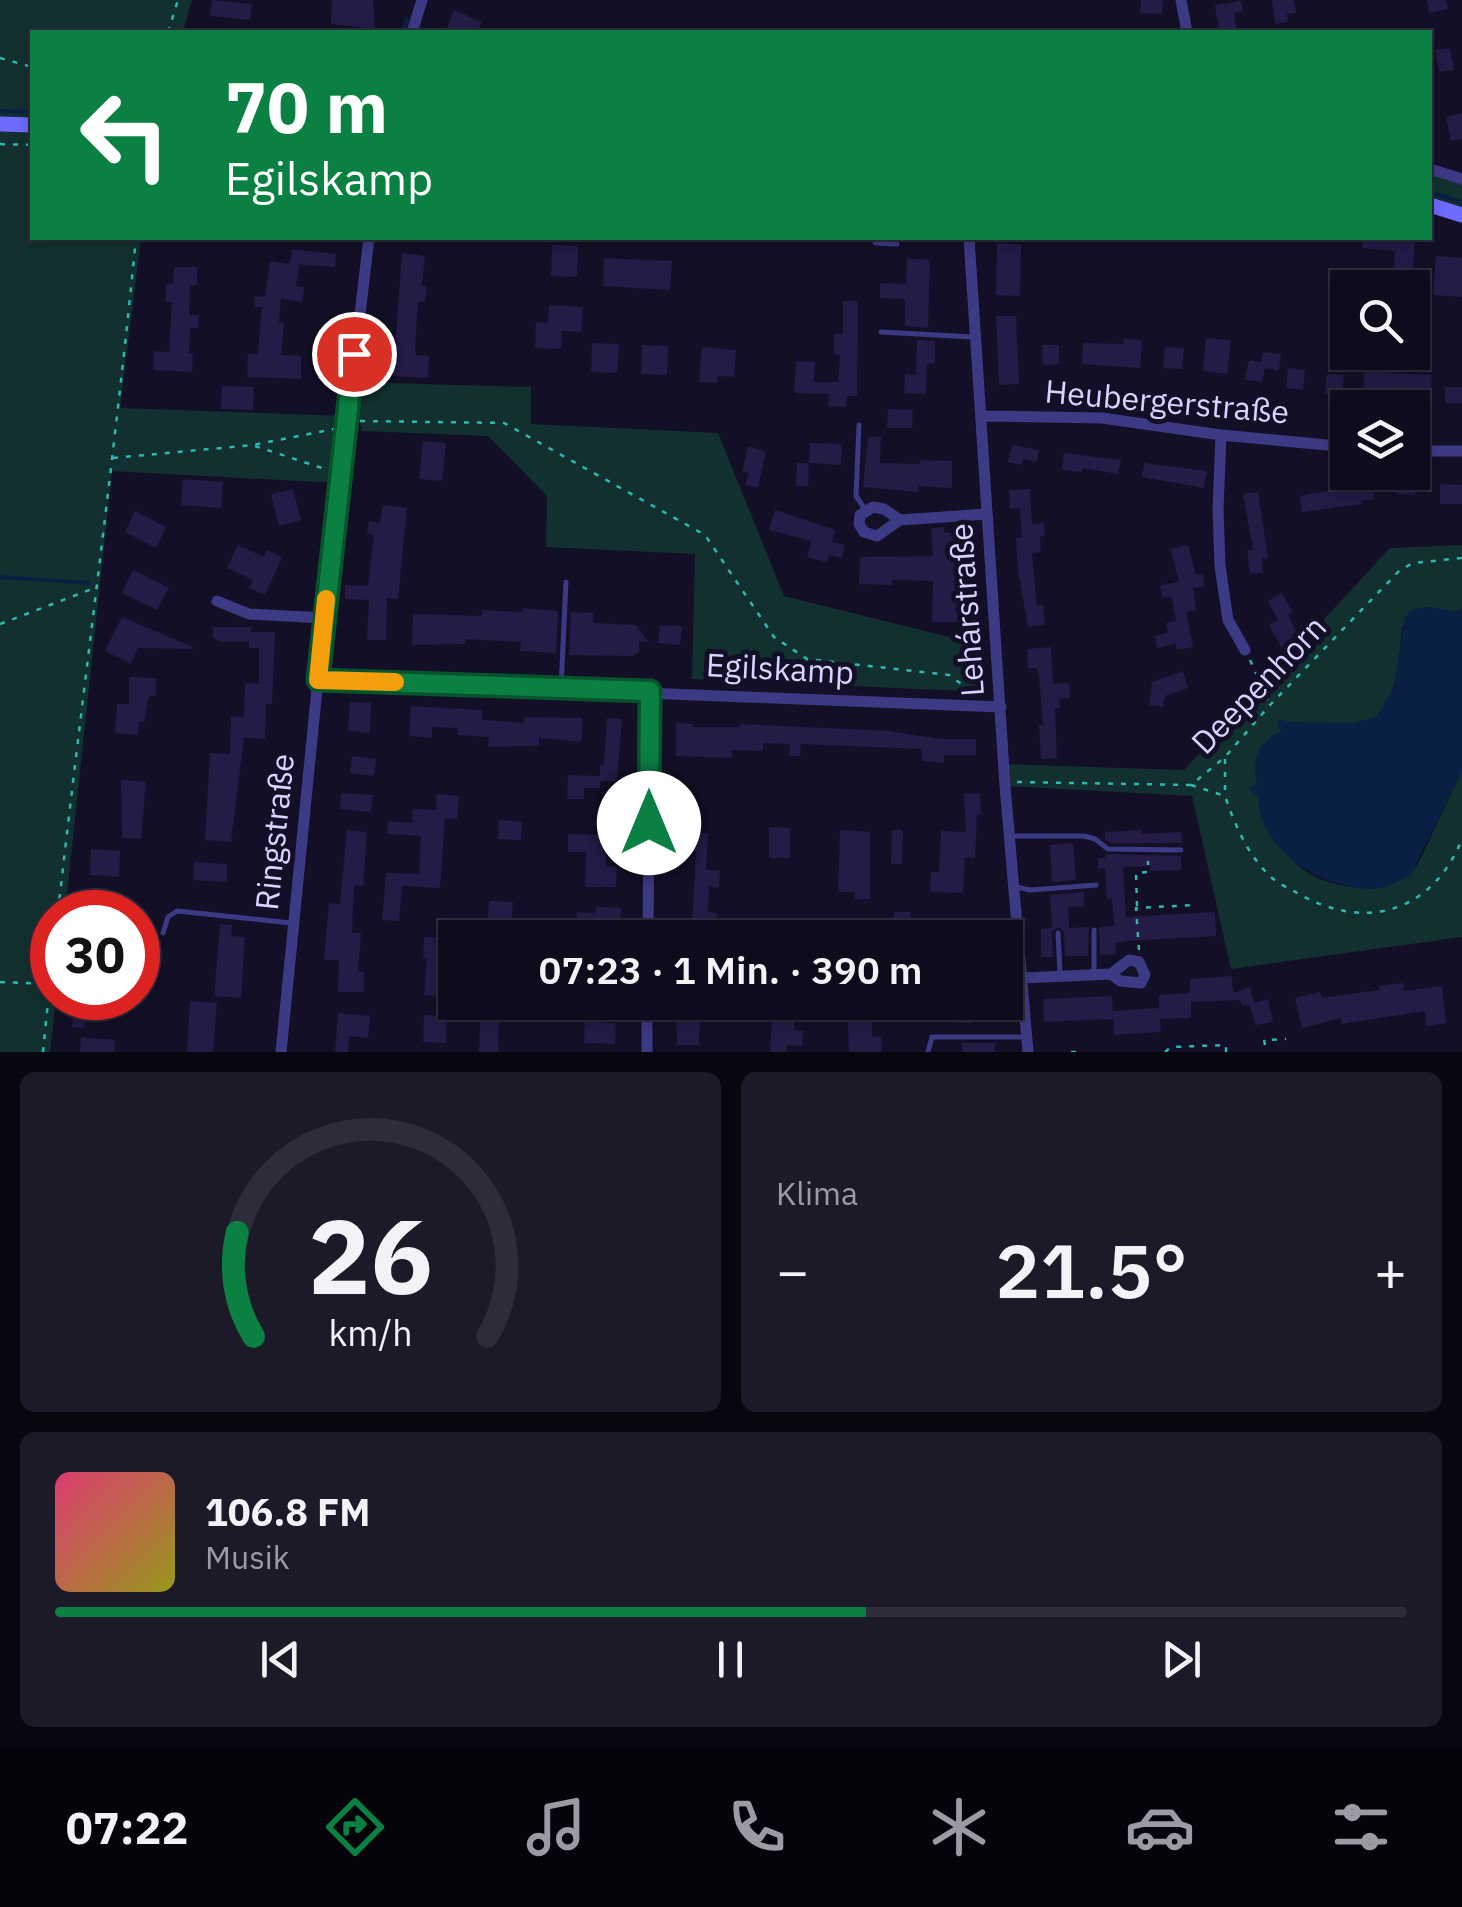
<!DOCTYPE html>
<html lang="de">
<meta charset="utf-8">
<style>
body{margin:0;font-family:"IBM Plex Sans",sans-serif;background:#1c1929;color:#f1f3f6;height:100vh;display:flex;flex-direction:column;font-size:38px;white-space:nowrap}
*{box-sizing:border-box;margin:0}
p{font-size:32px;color:#9b9ba3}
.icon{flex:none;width:55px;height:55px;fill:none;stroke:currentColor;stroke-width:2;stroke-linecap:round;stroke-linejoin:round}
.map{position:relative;height:1052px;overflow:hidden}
.sheet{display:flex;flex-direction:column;gap:20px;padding:20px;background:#08060f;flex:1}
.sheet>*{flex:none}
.top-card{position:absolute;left:30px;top:30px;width:1402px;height:210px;border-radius:0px;box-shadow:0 5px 15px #0003,0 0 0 2px #2e2b3b;background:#0b8043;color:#fff;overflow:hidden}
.fabs{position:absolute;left:1330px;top:270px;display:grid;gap:20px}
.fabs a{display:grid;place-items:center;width:100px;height:100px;border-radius:0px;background:#0e0b1c;box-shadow:0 5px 15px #0003,0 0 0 2px #2e2b3b;font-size:50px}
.speed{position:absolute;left:30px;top:890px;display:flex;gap:20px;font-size:50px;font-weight:700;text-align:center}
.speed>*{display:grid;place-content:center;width:130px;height:130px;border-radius:50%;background:#0e0b1c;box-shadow:0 5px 15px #0003,0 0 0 2px #2e2b3b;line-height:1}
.speed .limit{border:15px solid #d22;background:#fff;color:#111}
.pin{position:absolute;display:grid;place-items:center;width:85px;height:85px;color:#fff;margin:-42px;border:5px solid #fff;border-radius:50%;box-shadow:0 2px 10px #0007}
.me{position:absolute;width:110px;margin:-55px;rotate:0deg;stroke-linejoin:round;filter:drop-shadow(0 0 8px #0008)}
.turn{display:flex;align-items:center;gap:35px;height:210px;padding:0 30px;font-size:45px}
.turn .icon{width:130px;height:130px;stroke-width:2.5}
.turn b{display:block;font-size:70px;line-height:85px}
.big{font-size:75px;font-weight:600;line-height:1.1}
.sheet .tile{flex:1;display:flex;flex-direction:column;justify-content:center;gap:15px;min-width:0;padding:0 35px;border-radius:15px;background:#1c1929}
.sheet .dial{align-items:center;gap:0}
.dial svg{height:260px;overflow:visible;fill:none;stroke:#2e2b3b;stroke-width:7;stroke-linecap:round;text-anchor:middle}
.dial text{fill:#f1f3f6;stroke:none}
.song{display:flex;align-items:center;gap:30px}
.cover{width:120px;height:120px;border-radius:15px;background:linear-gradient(135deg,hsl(340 70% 55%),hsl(60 70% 35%))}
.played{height:10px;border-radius:5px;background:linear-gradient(90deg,#0b8043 60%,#2e2b3b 60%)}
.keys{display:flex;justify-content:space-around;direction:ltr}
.heat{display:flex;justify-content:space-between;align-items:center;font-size:55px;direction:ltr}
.sheet .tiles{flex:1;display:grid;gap:20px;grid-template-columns:1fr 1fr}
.tile:last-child{grid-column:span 2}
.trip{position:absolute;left:438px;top:920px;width:585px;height:100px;border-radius:0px;background:#0e0b1c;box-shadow:0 5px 15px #0003,0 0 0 2px #2e2b3b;font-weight:600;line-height:100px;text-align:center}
.tabs{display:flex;height:160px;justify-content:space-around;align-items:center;background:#06040b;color:#9b9ba3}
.tabs .icon{width:70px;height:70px}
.tabs .current{color:#0b8043}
.tabs b{font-size:45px;color:#f1f3f6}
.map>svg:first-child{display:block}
</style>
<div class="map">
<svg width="1462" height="1052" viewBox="0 0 1462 1052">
<rect width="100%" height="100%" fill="#130f26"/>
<path fill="#12302f" d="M0,0H192L183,32H32V238H141L120,408L346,416L338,483L112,471L65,912H52V998H56L50,1052H0Z
M1430,174L1462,184V208L1430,196Z
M351,382L531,387V424L718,433L784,596L981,645L986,692L692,679L695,554L546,547L547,496L488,436L362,431Z
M1462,545V608L1455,612L1429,607L1402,627C1400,652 1397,711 1369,721C1346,728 1313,723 1289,722C1274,737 1256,774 1259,795C1269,815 1278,841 1291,858C1317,891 1393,901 1418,864L1462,770V937L1231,969L1192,796L1005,786L1004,764L1184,770L1390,548Z"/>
<path fill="#0a1f44" d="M1429,607L1455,612L1462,608V770L1411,875C1399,881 1388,888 1375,889C1325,891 1257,851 1258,795L1250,791V788L1257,784C1251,760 1259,741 1281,731L1277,723L1280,719L1289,722L1353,723L1376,717L1394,688L1405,618L1410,610Z"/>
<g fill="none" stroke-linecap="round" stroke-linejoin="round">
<path stroke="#0a1f44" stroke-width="4" d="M403,32L407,19
M0,111L32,112
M1430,192L1462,202
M0,577L89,583"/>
</g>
<path fill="#241b47" d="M212,0L252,4L250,20L210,16Z
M332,0H373L375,29L331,24Z
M1141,0H1163L1162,14L1140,13Z
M1272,0H1294L1296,13L1287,14L1288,22L1275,24Z
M1427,0H1446L1448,9L1429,13Z
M1241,1L1243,11L1234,13L1237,32H1219L1215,5Z
M454,10L482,22L477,32H445Z
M1450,48L1454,70L1439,72L1435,50Z
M1462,113V139L1451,141L1446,117Z
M1363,238H1415L1412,282L1393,281L1395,251L1362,248Z
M997,243L1021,245L1020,296L996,295Z
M552,245L578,246L577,277L551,276Z
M292,249L336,254L335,267L290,264Z
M402,253L425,256L422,286H427L425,302H418L415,347L416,355L429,356L428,378L393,376Z
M1436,256L1462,258V297L1433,295Z
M604,258L672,261L670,290L603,286Z
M907,258L930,260L928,328L905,326V299L880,298V283L906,284Z
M270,261L299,265L296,286L304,287L302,302L281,299L279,322L284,323L281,355L301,356V379L247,377L248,354H258L262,307H254L255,296L265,297Z
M174,267H197V285H190L189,315H199L198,328H190L189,353H193L192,372L153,370L154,351L169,352L172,302H166V284H173Z
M843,301H858L857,396H847L846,407L828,406L829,394L794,393L796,361L815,362L814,382H838L840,355L834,354V334H843Z
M549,305L583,307L581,332L562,331L561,349L535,348L536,322L548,323Z
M996,316H1016L1019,384L999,385Z
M1206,338L1231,340L1227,374L1203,371Z
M1124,339L1142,340L1140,368L1082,364L1083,343L1123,344Z
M917,340L935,341V364L927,363L926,394L904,393L905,374L916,375Z
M592,343L619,344L617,373L591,372Z
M642,345L668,346L667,375L641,374Z
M1042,345H1059V364L1043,365Z
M702,347L736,350L734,377L718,376L717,383L699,382Z
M1165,347L1184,348L1182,369L1163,368Z
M1263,352L1281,354L1279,371L1265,368L1262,382L1245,380L1249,360L1261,362Z
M1365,360L1377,361L1376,369L1390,370V373L1432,375L1431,390H1420L1419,403L1404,402V394L1375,392V398L1363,397Z
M1288,368L1305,370L1303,390L1286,388Z
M1327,374L1344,375L1342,394L1325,393Z
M222,386L254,387L253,410L221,409Z
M1445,387H1462V403H1445Z
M1195,394L1209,395L1208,409L1194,408Z
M888,409L913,410L912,428H887Z
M868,437H881L880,463L920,464V460L952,461V488L919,486L918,492L863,487Z
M423,441L446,443L442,481L419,479Z
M810,443L842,444L841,465L809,463Z
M1012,445L1039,450L1037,462L1023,459L1022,465L1008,462Z
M748,446L766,451L758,488L745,485L748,473L742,472Z
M1064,453L1121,460L1118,474L1082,468V472L1062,470Z
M797,463H809L808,486H796Z
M1144,463L1207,471L1204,488L1142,477Z
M183,479L223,482L221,508L181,505Z
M1398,480L1416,482L1415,495L1397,494Z
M1373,482L1375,499L1361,501L1362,504L1302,512L1300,496Z
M1440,484L1462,485V504H1440Z
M293,489L301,520L279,526L271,494Z
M1030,489L1032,524L1044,523L1045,536L1040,537L1041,552L1032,553L1037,606L1043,605L1045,625L1028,627L1018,570L1016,538H1022L1020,508L1010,509L1009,490Z
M1258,492L1268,558H1262L1263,573L1250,574L1247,550H1253L1243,494Z
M383,505L407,508L398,599L387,598L386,640H367L369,600L345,599V585L368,586L374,535L367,534L369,521L380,523Z
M775,510L835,530L832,542L845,545L842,558L829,555L827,562L807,557L811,541L769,530Z
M135,511L166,527L156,548L125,532Z
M944,527V533L968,531L971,574L961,575L960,622H932L933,581L892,580V585L859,584L860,557L933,556L931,528Z
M238,545L264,557L267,550L282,557L265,595L249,588L253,580L227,568Z
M1188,545L1196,575L1203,574L1204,587L1193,588L1196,610L1186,612L1193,647L1177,650L1176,644L1157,648L1155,636L1168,633L1166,623L1176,621L1172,597L1162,598L1160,585L1179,582L1171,549Z
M133,570L169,588L157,610L122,593Z
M1282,593L1293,612L1288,615L1300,639L1282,649L1269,625L1278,620L1268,601Z
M522,608L558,611L556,653L520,651L521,642L465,639V644L412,645L413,614L482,616V610L522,612Z
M571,612L594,613L593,623L635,625L649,642H639V651L633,656L569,655Z
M122,617L193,647L192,649L138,648L131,664L105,651Z
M660,625L682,626L680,645L658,643Z
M213,627H251V632H275L272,704H266L265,739L244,738L231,842L205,840L210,753L230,754L231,716L244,717L245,683L259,684V648H249V642H221L213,638Z
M1051,647L1053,684L1069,683L1070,698L1059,699L1060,708H1055L1057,758L1041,759L1039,725H1043L1039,676L1037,668H1028L1027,649Z
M1183,671L1188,688L1165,696L1163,707L1149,705L1152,682Z
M129,677L156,678V696H149L144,722H139L138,735L115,733L117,704H129Z
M350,702L371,703L370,733L348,731Z
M411,706L482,710V720L524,723V717L583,718L581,742L539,738V746L488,747L489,737L458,735V728L432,727V738L409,736Z
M607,718L622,719L617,781H600V788H584V799H567L568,775L600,776V765H604Z
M676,723L693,724V727H740V724L889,731L939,739H976V755H944V763L922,761V749L801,744L800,756H789L790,744L763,743V751L732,750V758L676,756Z
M352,756L376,759L374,776L350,773Z
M121,780L146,782L141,839L122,838Z
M341,793L373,795L371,812L340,809Z
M980,793L981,814L977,815L975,858L965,857L963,893L930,892L931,872H939L941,831L966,832L964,794Z
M437,794L459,796L457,819L445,818L440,888L402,886L399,921L382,920L386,873L419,874L421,836L387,834L388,821L412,823L413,809L436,810Z
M265,817H278V835L265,834Z
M499,820L522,822L521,840L498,839Z
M769,827L790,828V858H769Z
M347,830L367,832L363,886L354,885L352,933H361L358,972H364V992H338L339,960H324L329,903L340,904Z
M840,830L870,832V899H855V892H838Z
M892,830H903L902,864H891Z
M1141,830V834L1181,832L1182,843H1110L1105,839V832Z
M682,832L708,833L706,870H720L719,888L709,887L708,912L717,913L716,929L692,928L696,852L681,851Z
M568,834L607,835L606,866L617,867L616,887H585L586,852H568Z
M1073,843L1076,880L1052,882L1050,845Z
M91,849L120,851L119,877L90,875Z
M1105,854L1181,856V870L1150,871V866L1123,867L1126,917L1215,912L1216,936L1127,941L1115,943L1116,954L1100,955L1099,927L1114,926L1112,898L1107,899L1105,868L1098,869V858H1105Z
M194,862L227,864V882L193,880Z
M1084,892V906L1068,907L1069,928L1089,927L1088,956H1065L1064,932L1059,927L1052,932L1053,957H1041V929L1052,928L1050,895Z
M489,901L513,902L512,920H506V930L487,929Z
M596,907L621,908L620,932L576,933L577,912L596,913Z
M894,912H911L910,938H894Z
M457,921L475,922L474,934L456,932Z
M220,924L232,925L231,936L245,937L241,998L214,996Z
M424,937L454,939L447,996L424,995L427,958H423Z
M1232,976L1233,993L1250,987L1254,1003L1268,999L1273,1022L1256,1025L1249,1005L1242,1006L1240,1000L1191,1002V1018L1160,1019L1161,1032L1114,1035L1113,1011L1159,1008V995L1190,993V979Z
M1403,983L1404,991L1442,986L1446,1023L1426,1026L1425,1011L1341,1024V1018L1302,1028L1295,998L1320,992L1322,998L1379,990V986Z
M1112,996L1113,1019L1044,1022L1043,999Z
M74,998L104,1000L103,1015L86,1014L84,1028L72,1027Z
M190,1001L217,1003L213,1052H187Z
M676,1002H719V1014H700L699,1045H677Z
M773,1002H795L794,1030L803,1031L802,1046L787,1045L786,1052H770Z
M847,1002H873L872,1036L882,1037L881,1052H849Z
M941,1002L973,1003L972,1023L940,1022Z
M338,1013L370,1016L368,1038L349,1036L348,1052H335Z
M424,1015L447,1016L446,1043L423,1042Z
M480,1017L499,1020L498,1052H479Z
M585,1022L616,1023L615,1044L584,1043Z
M81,1037L115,1040L114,1052H80Z
M962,1043H995V1052H962Z"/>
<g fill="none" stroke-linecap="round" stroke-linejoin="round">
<path stroke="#2fb8b0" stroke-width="2.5" stroke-dasharray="5 8" stroke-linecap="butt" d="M168,32L178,0
M0,58L32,67
M0,144L32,145
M360,421L504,423L705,535L774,637L807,659L949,675L975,694
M255,446L328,470
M113,458L253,445L334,429
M0,624L92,589
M1250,660L1269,703
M1225,759V796
M1017,782L1191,785L1225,757L1270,705L1400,570L1413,563L1462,558
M1191,785L1225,796C1235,825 1248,856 1271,877C1278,884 1289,888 1297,893C1365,932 1432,913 1462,839
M1137,906L1136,873L1148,872V861
M58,912C83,687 114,463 136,238
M1139,950L1136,908L1194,905
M0,982L49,984
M1265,1045L1264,1040L1286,1039
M43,1052L52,962
M1071,1052H1084
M1165,1052L1171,1047L1226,1045V1052"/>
<path stroke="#3d3a85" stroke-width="5" d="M875,243L897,244
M881,332L973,337
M859,425L856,496L865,509
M561,688L566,582
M1013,836H1084L1095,839L1108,849L1181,850
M1017,887L1030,890L1096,885
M1094,930V972
M163,933L168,917L177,911L291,923
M1058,933L1060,973
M1005,996H1021
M928,1052L932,1037H1024"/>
<path stroke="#3d3a85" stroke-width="11" d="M1181,0L1187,32
M412,32L422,0
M1430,169L1462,179
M969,238L1005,786L1028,1052
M981,416L1102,418L1221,435L1348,447
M1221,435L1218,510L1220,566L1228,620L1245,650
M1412,451H1462
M900,520L877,536L864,532L859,524L860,515L873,507L884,509L900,520L987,514
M217,601L249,614L324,618
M318,680L1001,707
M648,938L650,691
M1023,978L1111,974L1120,981L1141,983L1145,975L1139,962L1129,960L1111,974
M281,1052L324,618L369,238
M647,1052V1002"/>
<path stroke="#6f6bff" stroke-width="15" d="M0,124L32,125
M1430,205L1462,215"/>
</g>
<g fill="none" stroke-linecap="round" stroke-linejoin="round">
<g stroke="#07532c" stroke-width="25">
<path id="route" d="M354,354L318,680L650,691L649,823"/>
</g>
<use href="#route" stroke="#0b8043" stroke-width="18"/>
<path stroke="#f59e0b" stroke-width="18" d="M326,599L318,680L395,682"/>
</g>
<g text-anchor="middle" stroke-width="10" stroke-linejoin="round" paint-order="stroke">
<g font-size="32" fill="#d9d4ff" stroke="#130f26">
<text transform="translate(1167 402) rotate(5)" y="11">Heubergerstraße</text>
<text transform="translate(967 610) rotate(-94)" y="11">Lehárstraße</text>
<text transform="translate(780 669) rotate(3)" y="11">Egilskamp</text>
<text transform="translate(1259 685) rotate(-46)" y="11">Deepenhorn</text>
<text transform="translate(275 832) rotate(-84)" y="11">Ringstraße</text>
</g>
</g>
</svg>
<div class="fabs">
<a><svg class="icon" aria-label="search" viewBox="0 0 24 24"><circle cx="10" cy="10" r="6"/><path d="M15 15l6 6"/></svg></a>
<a><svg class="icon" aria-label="layers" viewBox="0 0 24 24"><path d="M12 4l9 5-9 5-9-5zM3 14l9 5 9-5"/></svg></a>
</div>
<div class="speed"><div class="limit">30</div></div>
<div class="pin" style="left:354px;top:354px;background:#d93025"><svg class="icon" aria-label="arrive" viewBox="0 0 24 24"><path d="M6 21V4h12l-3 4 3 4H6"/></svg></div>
<svg class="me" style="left:649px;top:823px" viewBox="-20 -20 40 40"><circle r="19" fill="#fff"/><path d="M0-13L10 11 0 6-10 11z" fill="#0b8043"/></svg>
<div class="trip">07:23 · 1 Min. · 390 m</div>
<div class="top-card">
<div class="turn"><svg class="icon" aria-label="left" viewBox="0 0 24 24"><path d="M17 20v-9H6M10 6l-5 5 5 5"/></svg><div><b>70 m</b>Egilskamp</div></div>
</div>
</div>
<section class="sheet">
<div class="tiles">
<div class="tile dial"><svg viewBox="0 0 100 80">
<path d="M14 69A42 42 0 1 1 86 69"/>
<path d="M14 69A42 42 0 0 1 9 37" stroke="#0b8043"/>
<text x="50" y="56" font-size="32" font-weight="700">26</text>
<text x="50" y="72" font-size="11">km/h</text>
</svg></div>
<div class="tile"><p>Klima</p>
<div class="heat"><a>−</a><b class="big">21.5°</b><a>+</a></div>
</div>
<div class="tile">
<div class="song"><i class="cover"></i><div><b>106.8 FM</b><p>Musik</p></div></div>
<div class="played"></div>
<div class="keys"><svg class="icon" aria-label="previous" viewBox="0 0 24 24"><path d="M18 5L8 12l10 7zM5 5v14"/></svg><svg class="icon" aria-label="pause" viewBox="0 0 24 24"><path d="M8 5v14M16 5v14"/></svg><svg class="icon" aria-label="next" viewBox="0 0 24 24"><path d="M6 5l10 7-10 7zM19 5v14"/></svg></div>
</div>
</div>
</section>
<nav class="tabs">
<b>07:22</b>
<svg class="icon current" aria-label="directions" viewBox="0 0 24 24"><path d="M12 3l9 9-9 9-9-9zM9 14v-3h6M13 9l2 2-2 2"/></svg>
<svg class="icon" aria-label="music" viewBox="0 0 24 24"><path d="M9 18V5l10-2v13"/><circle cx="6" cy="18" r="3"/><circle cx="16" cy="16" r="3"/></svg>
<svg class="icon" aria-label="phone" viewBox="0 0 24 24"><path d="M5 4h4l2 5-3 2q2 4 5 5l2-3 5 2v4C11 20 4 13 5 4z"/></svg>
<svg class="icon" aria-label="climate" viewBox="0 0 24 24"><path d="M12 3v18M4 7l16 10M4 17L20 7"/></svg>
<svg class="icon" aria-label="car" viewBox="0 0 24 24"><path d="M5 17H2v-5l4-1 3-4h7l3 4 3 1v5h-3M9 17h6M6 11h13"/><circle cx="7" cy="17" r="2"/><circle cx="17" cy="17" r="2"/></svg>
<svg class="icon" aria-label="filters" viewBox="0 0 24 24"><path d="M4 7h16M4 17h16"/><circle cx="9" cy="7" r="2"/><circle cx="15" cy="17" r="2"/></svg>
</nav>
